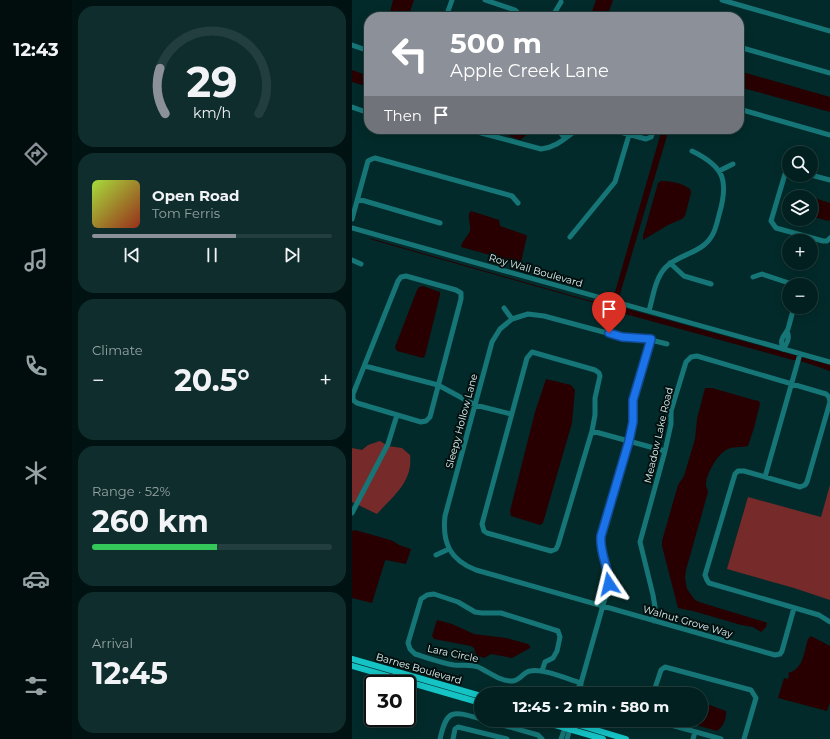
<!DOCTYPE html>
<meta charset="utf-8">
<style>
body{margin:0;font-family:Montserrat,sans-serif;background:#102d2d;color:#f1f3f6;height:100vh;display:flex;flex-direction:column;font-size:15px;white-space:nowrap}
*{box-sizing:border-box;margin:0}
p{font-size:13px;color:#96a3a5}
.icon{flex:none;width:22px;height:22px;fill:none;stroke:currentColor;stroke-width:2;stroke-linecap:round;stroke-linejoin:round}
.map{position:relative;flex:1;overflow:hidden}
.side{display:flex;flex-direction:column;gap:6px;padding:6px;background:#011212;width:280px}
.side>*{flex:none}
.hud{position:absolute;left:12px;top:12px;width:380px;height:122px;border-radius:16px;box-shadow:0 2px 10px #0003,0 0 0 1px #233e3e;background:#8c9099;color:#fff;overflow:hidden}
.controls{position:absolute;left:430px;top:146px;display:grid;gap:8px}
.controls a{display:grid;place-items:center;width:36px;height:36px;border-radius:50%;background:#022020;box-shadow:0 2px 10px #0003,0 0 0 1px #233e3e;font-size:20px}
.speed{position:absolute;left:12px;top:675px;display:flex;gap:8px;font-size:20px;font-weight:700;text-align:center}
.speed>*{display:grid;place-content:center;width:52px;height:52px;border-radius:50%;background:#022020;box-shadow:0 2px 10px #0003,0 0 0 1px #233e3e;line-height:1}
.speed .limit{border:2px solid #111;border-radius:6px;background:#fff;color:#111}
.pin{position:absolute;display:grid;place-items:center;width:34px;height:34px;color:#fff;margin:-41px -17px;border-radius:50% 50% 50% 0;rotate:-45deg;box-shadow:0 0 4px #0007}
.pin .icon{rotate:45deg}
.me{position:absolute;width:44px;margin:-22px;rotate:350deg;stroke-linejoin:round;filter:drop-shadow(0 0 3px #0008)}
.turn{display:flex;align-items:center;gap:14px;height:84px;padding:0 20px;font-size:18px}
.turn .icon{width:52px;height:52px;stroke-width:2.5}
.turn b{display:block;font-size:28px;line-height:34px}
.then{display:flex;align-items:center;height:38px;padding:0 20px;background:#0003;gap:8px;font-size:15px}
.big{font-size:30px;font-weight:700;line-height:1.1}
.side .widget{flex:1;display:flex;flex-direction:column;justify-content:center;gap:6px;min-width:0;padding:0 14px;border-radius:16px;background:#102d2d}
.side .dial{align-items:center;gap:0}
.dial svg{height:104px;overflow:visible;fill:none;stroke:#233e3e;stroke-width:7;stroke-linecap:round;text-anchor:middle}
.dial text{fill:#f1f3f6;stroke:none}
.song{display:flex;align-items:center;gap:12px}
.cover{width:48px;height:48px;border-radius:6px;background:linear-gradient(135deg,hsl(80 70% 55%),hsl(10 70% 35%))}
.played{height:4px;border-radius:2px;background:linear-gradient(90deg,#8c9099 60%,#233e3e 60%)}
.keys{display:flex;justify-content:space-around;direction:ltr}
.heat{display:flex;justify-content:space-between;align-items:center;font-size:22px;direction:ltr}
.charge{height:6px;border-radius:3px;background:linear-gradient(90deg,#34c759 52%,#233e3e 0)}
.trip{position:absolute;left:122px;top:687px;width:234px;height:40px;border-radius:20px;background:#022020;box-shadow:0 2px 10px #0003,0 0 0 1px #233e3e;font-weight:700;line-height:40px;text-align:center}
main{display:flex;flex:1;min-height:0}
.tab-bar{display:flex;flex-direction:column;width:72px;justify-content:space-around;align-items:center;background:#010d0d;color:#96a3a5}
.tab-bar .icon{width:28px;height:28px}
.tab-bar .selected{color:#8c9099}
.tab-bar b{font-size:18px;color:#f1f3f6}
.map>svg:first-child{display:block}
</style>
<main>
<nav class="tab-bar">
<b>12:43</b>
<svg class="icon selected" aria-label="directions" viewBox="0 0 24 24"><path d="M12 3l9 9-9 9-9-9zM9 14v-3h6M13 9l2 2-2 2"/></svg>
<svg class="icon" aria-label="music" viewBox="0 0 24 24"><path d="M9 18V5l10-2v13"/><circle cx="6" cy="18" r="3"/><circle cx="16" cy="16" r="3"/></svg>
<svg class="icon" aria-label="phone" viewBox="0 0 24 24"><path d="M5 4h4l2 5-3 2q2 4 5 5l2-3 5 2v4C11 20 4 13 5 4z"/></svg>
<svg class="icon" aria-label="climate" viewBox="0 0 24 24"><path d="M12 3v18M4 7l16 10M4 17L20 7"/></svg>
<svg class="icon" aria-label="car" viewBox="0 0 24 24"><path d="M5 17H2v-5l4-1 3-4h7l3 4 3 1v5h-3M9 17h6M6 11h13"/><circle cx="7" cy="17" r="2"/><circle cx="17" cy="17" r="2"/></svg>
<svg class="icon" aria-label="filters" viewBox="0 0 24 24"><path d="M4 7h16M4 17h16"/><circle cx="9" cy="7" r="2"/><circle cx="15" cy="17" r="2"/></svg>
</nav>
<section class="side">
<div class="widget dial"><svg viewBox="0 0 100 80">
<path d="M14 69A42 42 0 1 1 86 69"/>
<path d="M14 69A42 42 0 0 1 10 34" stroke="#8c9099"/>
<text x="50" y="56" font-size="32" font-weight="700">29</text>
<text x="50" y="72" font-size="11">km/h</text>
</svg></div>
<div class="widget">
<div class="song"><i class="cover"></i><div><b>Open Road</b><p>Tom Ferris</p></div></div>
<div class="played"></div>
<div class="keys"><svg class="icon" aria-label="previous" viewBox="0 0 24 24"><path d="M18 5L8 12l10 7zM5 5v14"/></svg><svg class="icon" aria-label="pause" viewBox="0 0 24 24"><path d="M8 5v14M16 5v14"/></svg><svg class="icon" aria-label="next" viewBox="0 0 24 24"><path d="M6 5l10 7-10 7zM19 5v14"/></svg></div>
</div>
<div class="widget"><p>Climate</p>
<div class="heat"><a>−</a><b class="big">20.5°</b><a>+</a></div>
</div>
<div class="widget"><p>Range · 52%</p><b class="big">260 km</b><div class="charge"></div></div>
<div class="widget"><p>Arrival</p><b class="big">12:45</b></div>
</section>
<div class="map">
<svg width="478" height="739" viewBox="0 0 478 739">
<rect width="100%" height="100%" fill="#032a2a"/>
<path fill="#762a2a" d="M28,441L36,446L50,448L58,455C61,482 42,495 25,514L0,502V448L10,450L16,445Z
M478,485V600L442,588L375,569L396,497L469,517Z"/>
<path fill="#280002" d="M41,0H62L56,17H37Z
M244,0H261L255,17H238Z
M0,70L17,76V87L0,82Z
M387,71L478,97V112L387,87Z
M158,129H177L176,134L168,140L157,136L156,134Z
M310,129H317L266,301L261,299Z
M309,181C319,181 330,183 338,189L339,193L333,216L330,219L316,225L291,240V236L306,183Z
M459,197L478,203V220L476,221L459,216Z
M119,211L147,220L148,226L174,235L175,236L169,262H163L109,247C110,240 117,236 118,230C119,223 114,216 119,211Z
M71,286L88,292V295L73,356L71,358L45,351L43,347L65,290L67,287Z
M260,303L265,305V306L478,365V371C469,368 449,360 441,360L255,309V304Z
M194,379L219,385L223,390L220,423L191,523L188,525L159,516L158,511L183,412Z
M353,388H360L402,400L407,401L408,404L402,428L396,446C388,448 380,446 374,450C365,455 353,476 354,486C355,488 356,490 356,492L334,570L333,578L335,589L343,600L347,602L413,622L415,623L414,627L409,632L401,627L389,625L341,611L326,608L310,546V541L326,485L332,476L343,439L345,419Z
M3,530L28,537L41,541L47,545L59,549L54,564L34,560L33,561L20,603L0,598V531Z
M85,620L100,624L122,634L154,638L176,644L178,646V648L160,658L139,654L132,658L124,655L122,648L119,646L82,639L80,636Z
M459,636L478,646V702L475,711L426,698L432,678L436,679L437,675L436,673C452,669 452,651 456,639Z
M349,702L374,711C375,718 371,727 365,731L327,720H349Z"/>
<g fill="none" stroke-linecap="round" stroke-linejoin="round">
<path stroke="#280002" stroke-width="1" d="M19,239L255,306"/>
<path stroke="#167677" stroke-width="5" d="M133,0L163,10L170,17
M370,0L478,31
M95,14L100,0
M200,17L209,2
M0,45L17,51
M387,47L478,73
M0,107L17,113
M387,109L478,135
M67,129C85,134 88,133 105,129
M114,129L189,149C205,147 213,138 226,129
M205,129L213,138
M257,129L294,139L299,137L302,129
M437,170L433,174L419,221L424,228L471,241H475L478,238
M367,171L381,164
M459,175L478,180
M6,199L88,223
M0,219L16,161L20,159L23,158L160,196L166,203
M0,228L478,362
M218,237L263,182L277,135
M0,260L9,264
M318,263L332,276L359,284
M54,276L104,290L109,293V299L78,417L74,421L69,422L5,403L1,400V394L46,281L49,277Z
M401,277L410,274L443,285
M152,308L160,319
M297,311C301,297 303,279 313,268C324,256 340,255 352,245C362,237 364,227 367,215C377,181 373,167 340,151
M435,331C438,337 435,344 431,349C427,338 432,337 436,329C438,322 440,314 442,307
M315,344L291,338L270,337L192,316L176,314L160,319L148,329L140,342L93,516C90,543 98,560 124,570L423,655L428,654L430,651L442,608
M180,352L243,370L247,373L248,376L243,398V415L240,431L206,545L204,549L199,551L135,533L132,531L130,524L175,358Z
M13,366L86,385L123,405L159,414
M240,431L313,451
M413,477L448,354
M0,513L36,444L45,415
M84,555L97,549
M302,621L303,607L301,595L288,542L313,451L319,424V411L334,362L339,357L345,356L474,394L477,397L478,402L455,482L453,485L448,487L392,471H386L383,474L353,575L355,580L357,583L467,615L478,622
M190,671L193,662L201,658L205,651L208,637L206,631L149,613H130L123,612L106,602L82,594L75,595L69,599L56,643L58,649L63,654C76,658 89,663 102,665C110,666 118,664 126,667C137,672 147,681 160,681C168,681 171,672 178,671C191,668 215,679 229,683
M222,694L229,683L257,584C257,568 247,552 249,536L277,441L281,422V400L299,339
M228,694L229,684
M301,694L309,670L313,667L399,690L404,698L392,739
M133,720L186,735L190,739
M301,720L369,739
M88,739C95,708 101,711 129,719
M101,739L103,729L106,727L155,739
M209,739L214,725
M215,739L219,726
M341,739L343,732"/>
<path stroke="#15c3c5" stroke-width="6" d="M0,659L129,696
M0,666L129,703
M186,720L251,739
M211,720L274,739"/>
</g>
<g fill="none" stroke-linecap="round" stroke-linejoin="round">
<g stroke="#114b97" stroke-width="10">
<path id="route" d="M257,333L270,337L299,339L281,400V422L277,441L249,536C247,552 257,568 257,584"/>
</g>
<use href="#route" stroke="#1a73e8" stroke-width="7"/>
</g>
<g text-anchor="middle" stroke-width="4" stroke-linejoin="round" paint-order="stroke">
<g font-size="10" fill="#dff3f2" stroke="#031010">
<text transform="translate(184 270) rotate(16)" y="4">Roy Wall Boulevard</text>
<text transform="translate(109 421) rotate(-75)" y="4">Sleepy Hollow Lane</text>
<text transform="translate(306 435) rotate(-77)" y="4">Meadow Lake Road</text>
<text transform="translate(336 621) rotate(16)" y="4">Walnut Grove Way</text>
<text transform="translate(101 653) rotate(12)" y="4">Lara Circle</text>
<text transform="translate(67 668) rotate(16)" y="4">Barnes Boulevard</text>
</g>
</g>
</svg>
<div class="controls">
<a><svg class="icon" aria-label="search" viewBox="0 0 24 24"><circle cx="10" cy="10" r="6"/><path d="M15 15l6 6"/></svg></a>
<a><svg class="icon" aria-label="layers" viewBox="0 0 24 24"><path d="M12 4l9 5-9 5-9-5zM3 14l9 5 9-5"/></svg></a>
<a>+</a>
<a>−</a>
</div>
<div class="speed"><div class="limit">30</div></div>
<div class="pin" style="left:257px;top:333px;background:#d93025"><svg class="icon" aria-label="arrive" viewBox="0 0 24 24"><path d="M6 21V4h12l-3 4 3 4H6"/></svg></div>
<svg class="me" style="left:257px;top:584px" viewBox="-20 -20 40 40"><path d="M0-17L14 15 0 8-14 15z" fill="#1a73e8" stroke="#fff" stroke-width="4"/></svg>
<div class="trip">12:45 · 2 min · 580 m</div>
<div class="hud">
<div class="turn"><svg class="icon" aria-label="left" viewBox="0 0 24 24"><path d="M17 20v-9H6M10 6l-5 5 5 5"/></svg><div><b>500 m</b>Apple Creek Lane</div></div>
<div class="then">Then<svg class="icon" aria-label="arrive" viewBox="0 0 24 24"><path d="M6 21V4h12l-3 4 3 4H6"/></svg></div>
</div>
</div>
</main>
